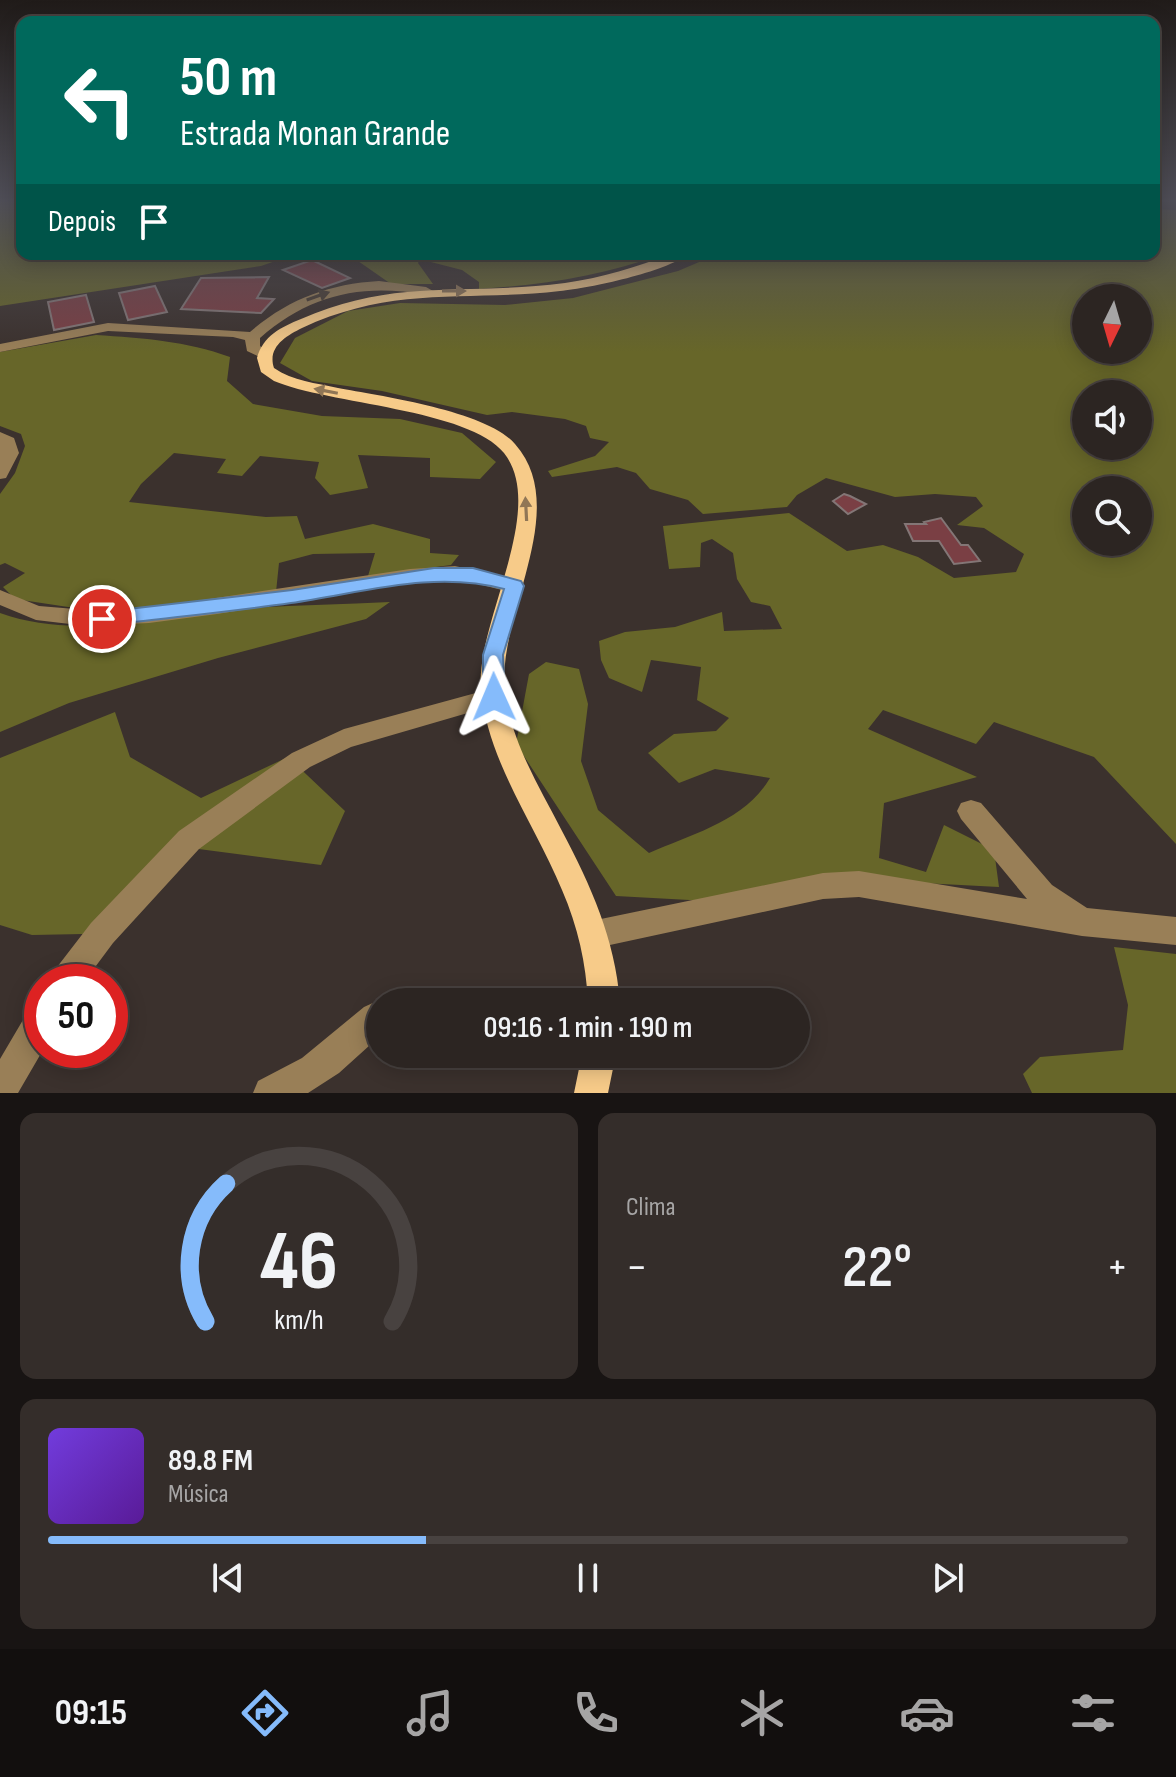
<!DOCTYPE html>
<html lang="pt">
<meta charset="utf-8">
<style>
body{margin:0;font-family:"Sofia Sans Condensed",sans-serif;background:#342d2a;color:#f1f3f6;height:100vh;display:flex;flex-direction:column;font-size:30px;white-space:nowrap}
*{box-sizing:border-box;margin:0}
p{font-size:26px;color:#a6a5a5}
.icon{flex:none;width:44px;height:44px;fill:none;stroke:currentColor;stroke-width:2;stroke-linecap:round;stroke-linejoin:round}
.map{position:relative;height:1093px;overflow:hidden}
.drawer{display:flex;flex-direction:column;gap:20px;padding:20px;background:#181413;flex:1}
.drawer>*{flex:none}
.top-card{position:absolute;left:16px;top:16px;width:1144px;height:244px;border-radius:16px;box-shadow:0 4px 20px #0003,0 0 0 2px #484240;background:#00695c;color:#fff;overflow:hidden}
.needle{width:52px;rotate:185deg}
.fabs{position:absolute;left:1072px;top:284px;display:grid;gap:16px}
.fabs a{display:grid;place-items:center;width:80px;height:80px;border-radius:50%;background:#2c2522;box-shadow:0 4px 20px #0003,0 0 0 2px #484240;font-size:40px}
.speed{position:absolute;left:24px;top:964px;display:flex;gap:16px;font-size:40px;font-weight:700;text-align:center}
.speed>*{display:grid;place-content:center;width:104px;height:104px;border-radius:50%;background:#2c2522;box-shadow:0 4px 20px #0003,0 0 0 2px #484240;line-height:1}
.speed .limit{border:12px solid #d22;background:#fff;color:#111}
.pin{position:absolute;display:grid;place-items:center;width:68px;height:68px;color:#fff;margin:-34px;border:4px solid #fff;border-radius:50%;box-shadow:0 2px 8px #0007}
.me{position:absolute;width:88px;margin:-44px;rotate:359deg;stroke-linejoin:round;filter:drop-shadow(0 0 6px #0008)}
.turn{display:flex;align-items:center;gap:28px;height:168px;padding:0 32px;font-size:36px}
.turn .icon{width:104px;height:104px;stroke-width:2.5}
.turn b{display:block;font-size:56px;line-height:68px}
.then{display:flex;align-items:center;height:76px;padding:0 32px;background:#0003;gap:16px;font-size:30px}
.big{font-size:60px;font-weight:600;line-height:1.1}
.drawer .tile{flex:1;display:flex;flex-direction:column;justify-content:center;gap:12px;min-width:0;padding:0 28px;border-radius:16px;background:#342d2a}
.drawer .dial{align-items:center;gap:0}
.dial svg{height:208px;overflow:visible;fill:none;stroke:#484240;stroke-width:7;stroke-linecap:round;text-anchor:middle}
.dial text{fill:#f1f3f6;stroke:none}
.song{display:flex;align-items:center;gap:24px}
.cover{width:96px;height:96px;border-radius:12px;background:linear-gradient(135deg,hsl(260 70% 55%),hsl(270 70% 35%))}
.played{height:8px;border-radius:4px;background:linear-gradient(90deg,#85bbfb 35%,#484240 35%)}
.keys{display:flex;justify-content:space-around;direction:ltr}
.heat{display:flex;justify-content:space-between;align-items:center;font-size:44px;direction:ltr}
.drawer .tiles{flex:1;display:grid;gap:20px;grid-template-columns:1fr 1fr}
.tile:last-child{grid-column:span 2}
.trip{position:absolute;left:366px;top:988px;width:444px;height:80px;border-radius:40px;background:#2c2522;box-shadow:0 4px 20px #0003,0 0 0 2px #484240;font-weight:600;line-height:80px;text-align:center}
.menu{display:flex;height:128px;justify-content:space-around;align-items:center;background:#120f0e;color:#a6a5a5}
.menu .icon{width:56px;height:56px}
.menu .selected{color:#85bbfb}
.menu b{font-size:36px;color:#f1f3f6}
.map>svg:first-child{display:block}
</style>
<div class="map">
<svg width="1176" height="1093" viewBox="0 0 1176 1093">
<rect width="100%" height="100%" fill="#3b312d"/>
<path fill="#676629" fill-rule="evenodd" d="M0,199H22V254H296L261,266L0,306Z
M1154,209L1176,210V844L1094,757L994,722L976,744L883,710L868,729L977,777L884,803L879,858L926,872L944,825L994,850L999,887L884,881L726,902L616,896L516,744L529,674L546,662L579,669L588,704L581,761L598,810L649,853C692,834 745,821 770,778L715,769L679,783L648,753L674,734L716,731L729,718L697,700L701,667L651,660L642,692L609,678L601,660L599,641L625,632L675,627L722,612L724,631L782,629L770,606L751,602L737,579L733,553L712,539L701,543L700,567L669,569L663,526L789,513L847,551L883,545L918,557L954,578L1016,572L1024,554L984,528L957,525L983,506L976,497L935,494L895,497L826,478L797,495L787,507L703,514L688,500L650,489L636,473L617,467L552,477L548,471L595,456L609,442L590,438L586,426L565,419L512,412L487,415L382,391L312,381L280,363L295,338L348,311L400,303L505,305L573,298L678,271L718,254H1154ZM1086,298H1138V350H1086ZM1086,394H1138V446H1086ZM1086,490H1138V542H1086Z
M348,254H423L418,263L433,284H391Z
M430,254H663C602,276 543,285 479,289V282L462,270L427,261Z
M96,335C143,338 186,341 230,357L227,381L253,404L322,416L400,419L462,433L496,462L480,479L430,477V458L358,455L368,488L330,495L315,478L319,462L260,456L242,476L217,473L226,459L174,453L141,484L129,502L266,517L297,516L305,539L373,524L430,539V553L459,555L451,565L368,576L375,553L313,554L279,563L276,592L108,613L15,599L3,587L25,573L5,563L0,565V494L15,473L25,446L21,434L0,426V352Z
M390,602L366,619L218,658L69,703L0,732V613C76,640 147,616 224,610C279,605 335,605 390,602Z
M115,712L130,757L201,798L288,757L345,811L321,865L191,848L83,934L32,935L0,925V758Z
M1114,947L1176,954V1093H1032L1023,1074L1040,1057L1123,1050L1128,1005Z"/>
<path fill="#7a3f44" stroke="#837676" stroke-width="2" d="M312,260L350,278L322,288L283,270Z
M269,277L257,298L274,299L261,313L181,309L201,278Z
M155,286L167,312L128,320L119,293Z
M86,295L94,322L54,330L48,302Z
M844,494L850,496L866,504L848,514L833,501Z
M941,518L961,545H968L980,561L954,564L939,541H913L905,524H926L924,522Z"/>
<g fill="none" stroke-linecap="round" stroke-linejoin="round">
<path fill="#997f57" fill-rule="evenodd" d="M379,281L426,287L433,291L426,295C362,283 309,295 260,338V346L271,355L264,359L247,351L245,340L233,337L108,331L0,352V344L108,323L250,332C288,299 329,284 379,281Z
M0,432L14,438L19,453L6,478L0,479Z
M455,566L521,581L525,586L521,591L514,593L462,580L410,583L217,614L149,623L87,626L36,620L0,605V590L39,606L87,610L149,608L410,569Z
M494,688L502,691L506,697L502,703L351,747L310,767L199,849L113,943L84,982H49L54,971L91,923L179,831L292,753L344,729Z
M971,800L981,803L1052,885L1087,908L1176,917V945L1082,936L859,897L823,899L596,948L585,944L581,934L585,924L596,920L823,873L859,871L1027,899L961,819L957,811L961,803Z
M375,1002L380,1004V1036L339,1073L308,1093H253L258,1081L302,1058L364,1007Z
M42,1004L43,1050L18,1093H0V1059L30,1008Z"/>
<path fill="#f7cb89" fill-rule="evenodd" d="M671,254H688C666,272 590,288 560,291C464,302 394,285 302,328C286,336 267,347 274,368C293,381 316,383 338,388C381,396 487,411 515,444C573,510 496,615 505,691C511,742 539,786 562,831C591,886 615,939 620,1002H588C586,963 578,927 562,890C535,824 487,761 481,688C476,622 548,509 504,453C469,409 328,404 274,381L261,372L257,358C263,336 281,327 301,319C396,277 468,296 565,283C601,278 637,267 671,254Z
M582,1054H616L608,1093H574Z"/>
</g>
<defs><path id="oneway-solid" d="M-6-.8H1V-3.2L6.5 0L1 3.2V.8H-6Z" transform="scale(2)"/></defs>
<g fill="#907656">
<use href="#oneway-solid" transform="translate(454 291)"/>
<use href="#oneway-solid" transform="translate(326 391) rotate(-169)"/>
<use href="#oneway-solid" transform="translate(526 509) rotate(-93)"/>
</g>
<use fill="#493d33" href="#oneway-solid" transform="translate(318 296) rotate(-19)"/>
<linearGradient id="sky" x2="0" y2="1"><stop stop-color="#201b19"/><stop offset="0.57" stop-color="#4f4e57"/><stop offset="1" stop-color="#4f4e57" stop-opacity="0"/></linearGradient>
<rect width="1176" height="352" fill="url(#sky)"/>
<path fill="#85bbfb" stroke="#567aa3" stroke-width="2" d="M434,568H473L521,581L524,586L503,655L505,697L501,703L494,705L486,703L483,697V655L504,589C433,570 362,593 291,603C228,612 165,618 102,626L92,619L102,612L292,590Z"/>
</svg>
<div class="fabs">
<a><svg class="needle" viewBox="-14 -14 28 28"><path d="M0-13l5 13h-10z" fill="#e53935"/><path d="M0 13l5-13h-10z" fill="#a6a5a5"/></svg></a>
<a><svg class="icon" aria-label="sound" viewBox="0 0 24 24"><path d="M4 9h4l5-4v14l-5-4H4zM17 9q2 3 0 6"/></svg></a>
<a><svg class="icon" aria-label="search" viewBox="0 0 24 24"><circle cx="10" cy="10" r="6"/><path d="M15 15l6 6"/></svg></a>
</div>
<div class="speed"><div class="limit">50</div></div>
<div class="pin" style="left:102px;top:619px;background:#d93025"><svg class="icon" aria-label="arrive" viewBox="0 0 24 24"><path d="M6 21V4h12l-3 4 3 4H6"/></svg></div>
<svg class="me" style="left:494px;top:697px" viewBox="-20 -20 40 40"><path d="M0-17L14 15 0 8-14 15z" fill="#85bbfb" stroke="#fff" stroke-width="4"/></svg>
<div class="trip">09:16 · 1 min · 190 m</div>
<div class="top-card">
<div class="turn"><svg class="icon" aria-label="left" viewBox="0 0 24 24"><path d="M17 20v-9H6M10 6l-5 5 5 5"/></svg><div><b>50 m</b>Estrada Monan Grande</div></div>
<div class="then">Depois<svg class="icon" aria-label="arrive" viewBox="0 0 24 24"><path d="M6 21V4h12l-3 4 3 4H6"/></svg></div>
</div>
</div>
<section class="drawer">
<div class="tiles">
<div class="tile dial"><svg viewBox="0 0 100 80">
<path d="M14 69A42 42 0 1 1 86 69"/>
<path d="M14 69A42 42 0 0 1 22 16" stroke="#85bbfb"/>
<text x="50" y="56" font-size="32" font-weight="700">46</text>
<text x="50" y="72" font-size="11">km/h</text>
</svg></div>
<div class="tile"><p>Clima</p>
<div class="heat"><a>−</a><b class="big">22°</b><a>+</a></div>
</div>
<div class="tile">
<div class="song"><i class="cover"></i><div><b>89.8 FM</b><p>Música</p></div></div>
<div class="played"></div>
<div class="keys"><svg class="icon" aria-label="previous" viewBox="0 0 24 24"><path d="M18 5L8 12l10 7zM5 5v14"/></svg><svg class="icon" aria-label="pause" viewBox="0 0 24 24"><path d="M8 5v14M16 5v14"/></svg><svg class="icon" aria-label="next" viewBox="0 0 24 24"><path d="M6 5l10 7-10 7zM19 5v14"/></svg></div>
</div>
</div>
</section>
<nav class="menu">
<b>09:15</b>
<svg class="icon selected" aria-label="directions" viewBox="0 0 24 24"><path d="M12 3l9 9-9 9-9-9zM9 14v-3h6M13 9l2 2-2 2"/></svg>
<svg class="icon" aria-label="music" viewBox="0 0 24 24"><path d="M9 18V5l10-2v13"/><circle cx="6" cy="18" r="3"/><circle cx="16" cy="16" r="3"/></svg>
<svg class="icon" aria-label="phone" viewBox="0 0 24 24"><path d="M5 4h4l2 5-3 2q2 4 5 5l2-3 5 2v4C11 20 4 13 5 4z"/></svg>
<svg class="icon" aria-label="climate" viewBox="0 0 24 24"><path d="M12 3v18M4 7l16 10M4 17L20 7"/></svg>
<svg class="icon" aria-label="car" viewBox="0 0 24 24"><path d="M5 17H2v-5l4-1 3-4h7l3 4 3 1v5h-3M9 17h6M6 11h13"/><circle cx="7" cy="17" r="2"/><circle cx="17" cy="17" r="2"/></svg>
<svg class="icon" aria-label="filters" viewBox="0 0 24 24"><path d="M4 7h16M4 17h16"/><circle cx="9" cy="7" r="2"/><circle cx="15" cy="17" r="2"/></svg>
</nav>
